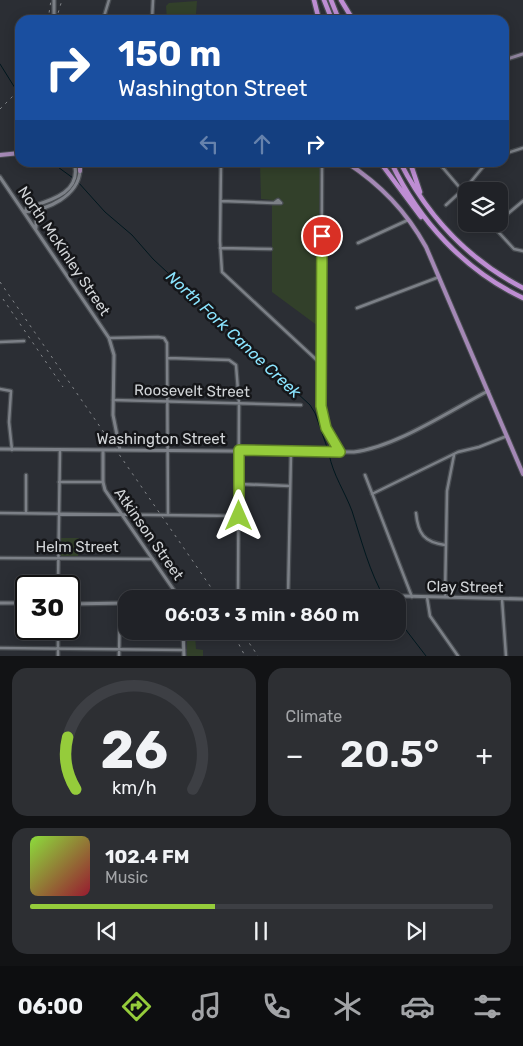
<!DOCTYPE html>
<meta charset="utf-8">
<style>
body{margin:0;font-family:Rubik,sans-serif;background:#2d2f33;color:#f1f3f6;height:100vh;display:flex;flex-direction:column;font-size:19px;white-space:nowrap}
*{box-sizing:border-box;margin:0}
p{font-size:16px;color:#a2a4a7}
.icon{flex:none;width:28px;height:28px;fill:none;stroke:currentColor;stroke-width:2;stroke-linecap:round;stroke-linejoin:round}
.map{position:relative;height:656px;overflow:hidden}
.sheet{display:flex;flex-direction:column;gap:12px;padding:12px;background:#121315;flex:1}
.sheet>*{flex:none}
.guide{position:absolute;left:15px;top:15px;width:494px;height:152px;border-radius:15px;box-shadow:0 2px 12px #0003,0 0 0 1px #3d3f44;background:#1a4fa0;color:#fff;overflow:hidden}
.tools{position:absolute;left:458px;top:182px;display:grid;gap:10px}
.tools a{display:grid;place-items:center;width:50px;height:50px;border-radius:10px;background:#202227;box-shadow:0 2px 12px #0003,0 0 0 1px #3d3f44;font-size:25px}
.speed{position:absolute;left:15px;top:575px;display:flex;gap:10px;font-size:25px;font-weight:700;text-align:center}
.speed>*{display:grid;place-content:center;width:65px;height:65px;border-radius:50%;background:#202227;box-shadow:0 2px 12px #0003,0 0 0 1px #3d3f44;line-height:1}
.speed .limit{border:2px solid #111;border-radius:8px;background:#fff;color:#111}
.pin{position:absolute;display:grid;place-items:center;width:42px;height:42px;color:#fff;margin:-21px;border:2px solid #fff;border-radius:50%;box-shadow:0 1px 5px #0007}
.me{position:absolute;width:55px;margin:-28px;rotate:0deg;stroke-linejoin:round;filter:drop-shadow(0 0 4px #0008)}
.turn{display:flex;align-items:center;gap:18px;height:105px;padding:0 20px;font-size:22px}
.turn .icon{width:65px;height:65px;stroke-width:2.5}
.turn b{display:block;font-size:35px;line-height:42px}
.lanes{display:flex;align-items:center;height:48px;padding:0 20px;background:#0003;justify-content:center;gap:25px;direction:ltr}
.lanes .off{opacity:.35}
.big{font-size:38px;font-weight:600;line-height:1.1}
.sheet .tile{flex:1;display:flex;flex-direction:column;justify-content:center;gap:8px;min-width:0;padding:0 18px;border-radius:15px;background:#2d2f33}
.sheet .dial{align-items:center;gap:0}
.dial svg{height:130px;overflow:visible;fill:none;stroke:#3d3f44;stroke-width:7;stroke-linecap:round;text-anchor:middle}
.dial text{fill:#f1f3f6;stroke:none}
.song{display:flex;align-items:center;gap:15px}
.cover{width:60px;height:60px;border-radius:8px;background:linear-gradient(135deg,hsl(90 70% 55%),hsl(350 70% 35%))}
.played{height:5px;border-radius:2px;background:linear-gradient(90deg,#95cc3b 40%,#3d3f44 40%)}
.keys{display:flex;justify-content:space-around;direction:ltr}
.heat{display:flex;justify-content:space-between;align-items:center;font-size:28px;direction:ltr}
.sheet .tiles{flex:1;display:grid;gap:12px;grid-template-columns:1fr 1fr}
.tile:last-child{grid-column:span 2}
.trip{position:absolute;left:118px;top:590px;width:288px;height:50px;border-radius:15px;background:#202227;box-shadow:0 2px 12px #0003,0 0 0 1px #3d3f44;font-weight:600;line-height:50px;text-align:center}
.tab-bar{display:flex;height:80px;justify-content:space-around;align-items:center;background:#0d0e10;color:#a2a4a7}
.tab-bar .icon{width:35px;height:35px}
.tab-bar .active{color:#95cc3b}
.tab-bar b{font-size:22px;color:#f1f3f6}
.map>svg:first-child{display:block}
</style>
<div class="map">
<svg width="523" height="656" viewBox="0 0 523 656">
<rect width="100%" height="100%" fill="#2b2e34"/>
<path fill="#32402a" d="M197,1L196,14L193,20H167L166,6L169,3Z
M260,163H275L280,165L320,163L318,326L272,292V200L261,199Z
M60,538H79L78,557H60Z
M187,635H195L196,649L203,650V656H187Z"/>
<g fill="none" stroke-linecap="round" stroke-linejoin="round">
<path stroke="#00171e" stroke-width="1" d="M0,64L20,96
M51,162L73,178
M78,182L105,212L132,235L153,259L310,405L315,413L328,450
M329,454C333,475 345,492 352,511C362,542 369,571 385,599
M396,617L426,656"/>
<g stroke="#484c51" stroke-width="5">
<path id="minor" d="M103,20L109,0
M152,20L153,0
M504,154L523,148
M221,162L220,241L222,272L321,364
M322,162L321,406L326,428L340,452
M438,162L466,195
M278,200L281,203H274Z
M221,201L274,203
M446,205L469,184L487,162
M499,221L523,201
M491,224L514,249L523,251
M358,243L408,220
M220,248L271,249
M357,308L439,277
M109,338L158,337L164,338L167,343L168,515
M0,342L24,341
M168,358L229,360L236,365L239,403L238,599
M0,389L11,391L9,422L12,450
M113,400L301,405
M365,475L412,597
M59,482H103
M239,484L290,486
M372,494L458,452L479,447L507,436
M0,513L239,516
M26,513V475
M416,513C418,534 424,542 445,545
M0,558L153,559
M58,586L60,450
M427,597L430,616L458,656
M445,597L447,491L454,455
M288,599L291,452
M502,599L506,656
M0,648L184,650
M58,656V629
M119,656L120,603"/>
</g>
<g stroke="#484c51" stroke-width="5.5">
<path id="tertiary" d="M54,0V20
M0,177L109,338L114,355L113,415L120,450
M24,212C48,210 78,196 80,171
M25,212L27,208C49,201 83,193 74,162
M36,228V216L41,209
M0,449L354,452C396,447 449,411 488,391
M103,450V482L105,490L180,599
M318,599L363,595L523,599
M0,603H26
M69,604L126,603
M183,631L184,656"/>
</g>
<g stroke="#484c51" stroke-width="5.5">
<path id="secondary" d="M504,60L523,54"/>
</g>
<g stroke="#484c51" stroke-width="6">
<path id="primary" d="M0,155L20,153
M346,162C381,185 406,211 426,247L523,474
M80,171V162"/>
</g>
<g stroke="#484c51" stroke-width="7">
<path id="motorway" d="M314,0L319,20
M324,0L332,20
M331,0L339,20
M341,0L353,20
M380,162L421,217
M391,162C419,221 464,270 523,298
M400,162C428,217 469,260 523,288
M410,162L420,192"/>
</g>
<use href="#minor" stroke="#7c8087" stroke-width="2.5"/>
<use href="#tertiary" stroke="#7c8087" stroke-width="3"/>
<use href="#secondary" stroke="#90849e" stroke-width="3"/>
<use href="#primary" stroke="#a488b5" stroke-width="4"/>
<use href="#motorway" stroke="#be8dd3" stroke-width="4.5"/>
<path stroke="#83868a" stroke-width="1" stroke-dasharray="2.5 5" stroke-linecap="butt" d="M48,20L51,0
M56,20L62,0
M0,109L20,89
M0,282L219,599
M3,299L63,387
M232,631L245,656
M241,631L258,656"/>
</g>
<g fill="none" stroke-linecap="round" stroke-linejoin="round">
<g stroke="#618526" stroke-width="12">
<path id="route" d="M239,516V450L340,452L326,428L321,406L322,236"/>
</g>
<use href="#route" stroke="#95cc3b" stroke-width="9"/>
</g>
<g text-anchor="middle" stroke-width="5" stroke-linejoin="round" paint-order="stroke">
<g font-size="15" fill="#d2d5d8" stroke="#151619">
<text transform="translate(64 251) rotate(56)" y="5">North McKinley Street</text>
<text transform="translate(192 391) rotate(1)" y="5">Roosevelt Street</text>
<text x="161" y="444">Washington Street</text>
<text transform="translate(149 534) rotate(55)" y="5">Atkinson Street</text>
<text x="77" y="552">Helm Street</text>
<text transform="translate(465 587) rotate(1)" y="5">Clay Street</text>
</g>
<g font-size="16" font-style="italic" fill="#8be5ff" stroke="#151619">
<text transform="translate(234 334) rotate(43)" y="6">North Fork Canoe Creek</text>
</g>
</g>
</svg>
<div class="tools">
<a><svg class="icon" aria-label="layers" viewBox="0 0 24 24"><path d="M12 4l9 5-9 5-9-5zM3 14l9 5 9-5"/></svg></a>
</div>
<div class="speed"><div class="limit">30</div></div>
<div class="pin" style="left:322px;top:236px;background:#d93025"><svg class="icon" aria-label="arrive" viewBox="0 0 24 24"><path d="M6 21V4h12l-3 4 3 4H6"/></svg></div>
<svg class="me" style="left:239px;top:516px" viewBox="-20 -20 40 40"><path d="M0-17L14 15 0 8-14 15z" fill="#95cc3b" stroke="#fff" stroke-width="4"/></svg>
<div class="trip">06:03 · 3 min · 860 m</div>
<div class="guide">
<div class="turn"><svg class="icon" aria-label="right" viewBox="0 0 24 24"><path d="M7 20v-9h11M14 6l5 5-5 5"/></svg><div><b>150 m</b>Washington Street</div></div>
<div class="lanes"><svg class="icon off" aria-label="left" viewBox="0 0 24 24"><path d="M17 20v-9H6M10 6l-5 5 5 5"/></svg><svg class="icon off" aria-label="ahead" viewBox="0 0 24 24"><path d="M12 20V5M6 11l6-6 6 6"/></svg><svg class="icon" aria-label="right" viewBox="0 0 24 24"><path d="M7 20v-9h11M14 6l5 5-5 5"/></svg></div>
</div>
</div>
<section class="sheet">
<div class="tiles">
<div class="tile dial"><svg viewBox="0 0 100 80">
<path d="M14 69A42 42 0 1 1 86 69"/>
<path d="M14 69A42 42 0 0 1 9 37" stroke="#95cc3b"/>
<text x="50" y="56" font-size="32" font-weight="700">26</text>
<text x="50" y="72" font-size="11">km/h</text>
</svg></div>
<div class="tile"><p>Climate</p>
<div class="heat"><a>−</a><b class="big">20.5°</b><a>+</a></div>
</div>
<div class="tile">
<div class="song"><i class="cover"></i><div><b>102.4 FM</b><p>Music</p></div></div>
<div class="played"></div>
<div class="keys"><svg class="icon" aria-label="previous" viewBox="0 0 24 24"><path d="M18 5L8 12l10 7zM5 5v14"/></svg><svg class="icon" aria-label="pause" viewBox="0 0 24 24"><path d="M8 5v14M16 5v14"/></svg><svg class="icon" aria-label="next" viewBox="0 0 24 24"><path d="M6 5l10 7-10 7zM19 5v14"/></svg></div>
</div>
</div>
</section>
<nav class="tab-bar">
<b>06:00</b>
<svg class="icon active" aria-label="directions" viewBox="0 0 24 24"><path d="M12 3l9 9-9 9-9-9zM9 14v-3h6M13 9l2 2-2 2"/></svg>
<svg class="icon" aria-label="music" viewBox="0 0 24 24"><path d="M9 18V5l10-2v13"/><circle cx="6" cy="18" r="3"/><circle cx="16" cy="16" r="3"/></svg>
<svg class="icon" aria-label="phone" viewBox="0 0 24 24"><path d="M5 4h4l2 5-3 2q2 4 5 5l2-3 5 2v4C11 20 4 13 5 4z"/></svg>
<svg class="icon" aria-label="climate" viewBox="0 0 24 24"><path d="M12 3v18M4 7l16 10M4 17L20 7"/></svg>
<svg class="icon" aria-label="car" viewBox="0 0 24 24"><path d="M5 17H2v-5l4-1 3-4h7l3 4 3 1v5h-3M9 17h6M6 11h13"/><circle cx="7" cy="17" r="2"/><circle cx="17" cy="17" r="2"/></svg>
<svg class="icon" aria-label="filters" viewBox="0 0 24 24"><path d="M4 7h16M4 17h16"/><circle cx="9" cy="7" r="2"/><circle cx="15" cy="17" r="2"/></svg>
</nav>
